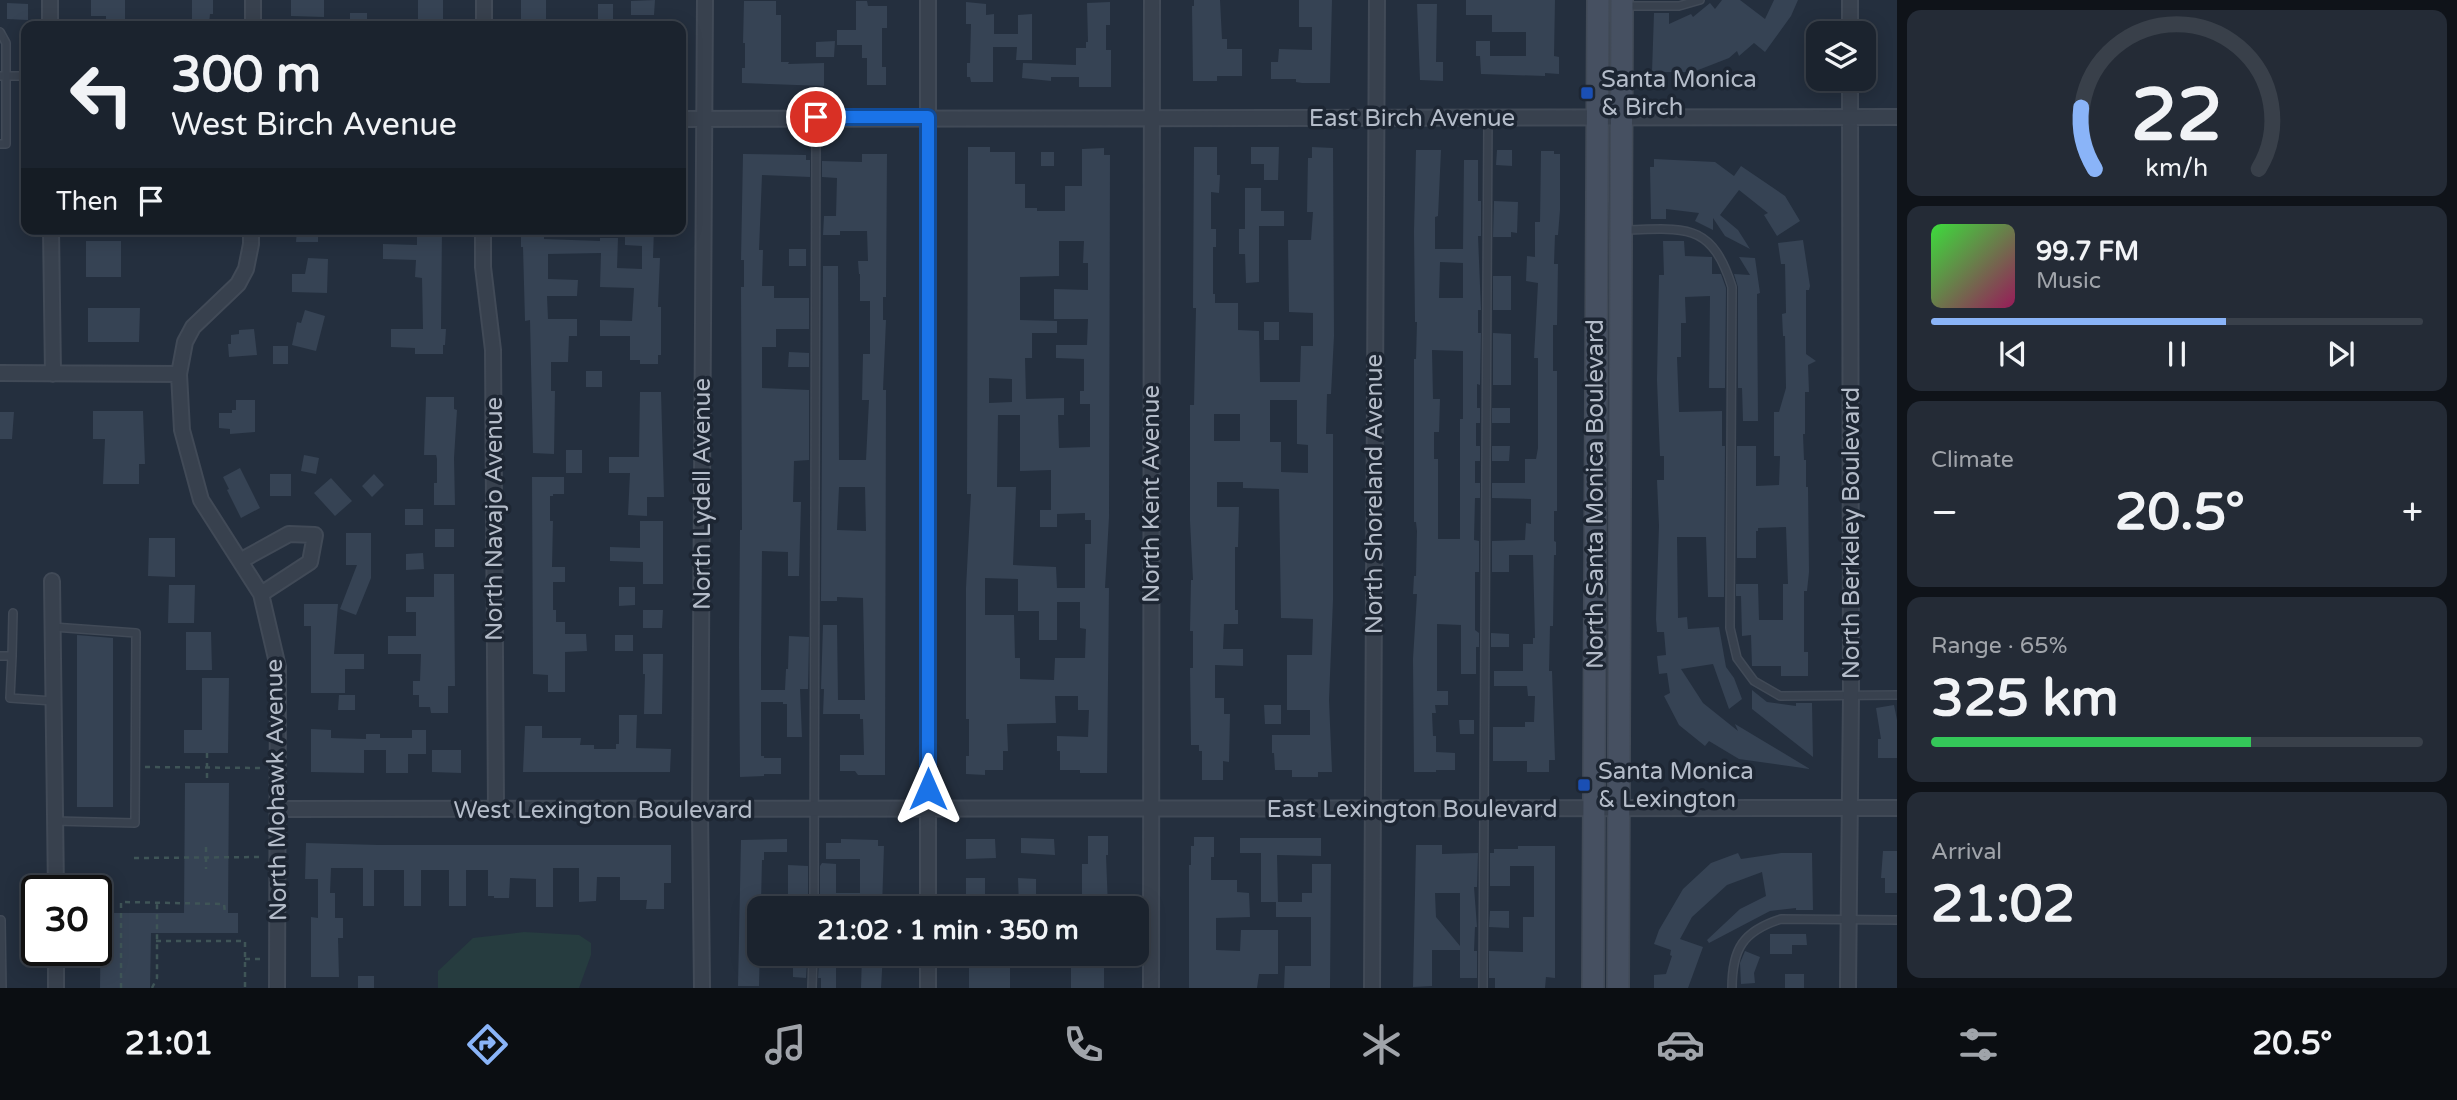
<!DOCTYPE html>
<meta charset="utf-8">
<style>
body{margin:0;font-family:"Varela Round",sans-serif;background:#242b36;color:#f1f3f6;height:100vh;display:flex;flex-direction:column;font-size:26px;white-space:nowrap}
*{box-sizing:border-box;margin:0}
p{font-size:23px;color:#a0a4aa}
.icon{flex:none;width:38px;height:38px;fill:none;stroke:currentColor;stroke-width:2;stroke-linecap:round;stroke-linejoin:round}
.map{position:relative;flex:1;overflow:hidden}
.details{display:flex;flex-direction:column;gap:10px;padding:10px;background:#0f1319;width:560px}
.details>*{flex:none}
.top-card{position:absolute;left:21px;top:21px;width:665px;height:214px;border-radius:14px;box-shadow:0 4px 18px #0003,0 0 0 2px #39404a;background:#1b232e;color:#f1f3f6;overflow:hidden}
.controls{position:absolute;left:1806px;top:21px;display:grid;gap:14px}
.controls a{display:grid;place-items:center;width:70px;height:70px;border-radius:14px;background:#1b232e;box-shadow:0 4px 18px #0003,0 0 0 2px #39404a;font-size:35px}
.speed{position:absolute;left:21px;top:875px;display:flex;gap:14px;font-size:35px;font-weight:700;text-align:center}
.speed>*{display:grid;place-content:center;width:91px;height:91px;border-radius:50%;background:#1b232e;box-shadow:0 4px 18px #0003,0 0 0 2px #39404a;line-height:1}
.speed .limit{border:4px solid #111;border-radius:10px;background:#fff;color:#111}
.pin{position:absolute;display:grid;place-items:center;width:60px;height:60px;color:#fff;margin:-30px;border:4px solid #fff;border-radius:50%;box-shadow:0 2px 7px #0007}
.me{position:absolute;width:77px;margin:-38px;rotate:0deg;stroke-linejoin:round;filter:drop-shadow(0 0 5px #0008)}
.turn{display:flex;align-items:center;gap:24px;height:147px;padding:0 35px;font-size:32px}
.turn .icon{width:91px;height:91px;stroke-width:2.5}
.turn b{display:block;font-size:49px;line-height:60px}
.then{display:flex;align-items:center;height:66px;padding:0 35px;background:#0003;gap:14px;font-size:26px}
.big{font-size:52px;font-weight:700;line-height:1.1}
.details .card{flex:1;display:flex;flex-direction:column;justify-content:center;gap:10px;min-width:0;padding:0 24px;border-radius:14px;background:#242b36}
.details .dial{align-items:center;gap:0}
.dial svg{height:182px;overflow:visible;fill:none;stroke:#39404a;stroke-width:7;stroke-linecap:round;text-anchor:middle}
.dial text{fill:#f1f3f6;stroke:none}
.song{display:flex;align-items:center;gap:21px}
.cover{width:84px;height:84px;border-radius:10px;background:linear-gradient(135deg,hsl(120 70% 55%),hsl(330 70% 35%))}
.played{height:7px;border-radius:4px;background:linear-gradient(90deg,#8ab4f8 60%,#39404a 60%)}
.keys{display:flex;justify-content:space-around;direction:ltr}
.heat{display:flex;justify-content:space-between;align-items:center;font-size:38px;direction:ltr}
.charge{height:10px;border-radius:5px;background:linear-gradient(90deg,#34c759 65%,#39404a 0)}
.trip{position:absolute;left:747px;top:896px;width:402px;height:70px;border-radius:14px;background:#1b232e;box-shadow:0 4px 18px #0003,0 0 0 2px #39404a;font-weight:700;line-height:70px;text-align:center}
.tab-bar{display:flex;height:112px;justify-content:space-around;align-items:center;background:#0b0e12;color:#a0a4aa}
.tab-bar .icon{width:49px;height:49px}
.tab-bar .selected{color:#8ab4f8}
.tab-bar b{font-size:32px;color:#f1f3f6}
main{display:flex;flex:1;min-height:0}
.map>svg:first-child{display:block}
</style>
<main>
<div class="map">
<svg width="1897" height="988" viewBox="0 0 1897 988">
<rect width="100%" height="100%" fill="#242f3e"/>
<path fill="#263c3f" d="M524,932L579,935L591,943V955L579,988H438V971L473,938Z"/>
<path fill="#364354" fill-rule="evenodd" d="M91,0H125V26H113V20H106V16H91Z
M192,0H213V14H210L209,23H192Z
M291,0H324V17L291,16Z
M418,0H443V19H418Z
M521,0H546V20L521,19Z
M655,0L654,15H631V1Z
M1194,0H1220L1222,39H1227V49H1242V76H1217V81H1193L1192,6H1194Z
M1299,0H1332L1330,83H1302L1296,82V79H1271V62H1278L1279,49L1312,50V27H1299Z
M1466,0H1555L1554,56L1559,57V74L1545,73V76L1481,74L1480,56H1486H1476V41H1490V56H1526V32H1492V15H1466Z
M1722,0H1740L1765,19L1774,0H1798L1791,16L1765,52L1754,43L1739,56L1737,51L1729,58L1693,72H1652L1654,13H1669V24L1691,14L1693,17L1710,3L1715,9Z
M744,1H776V15H781V62H789L788,64L824,63V86L742,83V68H745V43H743Z
M856,1H867L868,6H887V28H882V67H886V85H867V58H862V45H837V30H856Z
M966,2L986,4V15L994,14V34H1018V15L1032,14V60H1016L1017,47H993V82H971L970,77H967V63H970L971,24H966Z
M1110,2V25H1106V50H1111V87H1079V77H1051V81L1022,78L1023,63L1076,65V48H1086V42H1088L1087,3Z
M7,3L28,4V20L7,19Z
M598,4H613V26H598Z
M1417,4H1437L1436,62H1443V81L1420,80Z
M350,13H367V26H350Z
M835,41L834,57H816V42Z
M968,147H990V152H1015V184H1025V208H1037V211H1065V186H1082V149L1104,148V155H1110L1109,517L1105,588H1109L1107,773H1080V770H1060V751H1057V736L1088,737L1089,710H1078V696H1055L1056,723L1007,724L1008,751H1003V770H985V775L966,774V756H969V719H966V588L971,494H967ZM1059,241H1084L1083,263H1088V290L1054,289V319H1088L1087,345H1056V358L1084,359V391H1080V404H1090V447L1059,448L1058,415H1064V398L1026,399L1025,358H1032V333H1057V321L1020,320V277L1059,276ZM989,378L1012,379V402L989,403ZM998,415H1020V471L1051,470V510H1040V527H1057V514L1085,513V520H1091V544H1085V588H1057L1056,567L1013,565L1016,487H997ZM985,578L1018,579V611H1039V640H1057V602H1080V628L1086,629L1085,658H1055L1054,680L1020,679V658H1015L1014,615H985Z
M1194,147H1217V175H1220L1219,193L1211,192V229H1216V247H1213V294H1215V303H1238V330L1259,331L1260,382H1300L1301,346H1313V313L1289,312L1288,240H1311L1313,212H1307L1308,158H1312V147L1333,148L1334,336L1331,394H1327L1326,434H1333V600L1329,700L1332,772H1318V777H1292V770H1275L1274,753H1272V735H1310V710H1287V655H1312L1313,619L1281,618L1279,489L1243,488V482H1217V507H1239L1238,547H1235V610H1238V624H1224L1223,649H1243V666L1215,665V698H1224V714H1230L1229,762L1223,761V780H1202V751H1199V745H1191L1190,668H1193V631H1190L1191,580H1193L1190,521V405H1194L1196,308H1193ZM1270,400H1297V444L1308,445V473L1281,472V442H1270ZM1214,414H1240V441H1214Z
M1251,147H1279L1278,180H1264V164H1251Z
M1416,150H1441L1438,216L1435,217V249H1463L1464,160H1478V201H1481V236H1478L1481,310H1478V333H1481L1480,385L1477,384V408H1480V423H1476V446H1480V461H1475V483H1480V498H1475L1474,540L1479,541V572H1475V630L1479,633V647H1476V674H1461V625L1437,624V691H1448V705H1435L1436,713H1432L1433,736H1436V752L1455,753V770H1436V772H1414L1413,659L1417,594H1413L1414,576H1416L1417,531L1416,522H1414V359H1416L1417,322H1415L1414,232ZM1440,262L1463,263V298H1439ZM1432,350L1463,351V419H1460V539H1438V459H1434V432H1439L1440,399H1433Z
M1497,150H1512V166L1496,165Z
M1541,151H1554V154H1560V210L1558,235H1555L1554,264H1558L1557,325H1553V371H1557V511H1554V541L1556,542V555H1554L1553,626H1550L1549,671H1552L1555,760H1549V772H1527V761H1493V727H1525V722H1534L1535,696H1528L1527,686H1494V671H1523V644H1533V638H1535L1533,555H1509V572H1492V541L1525,540L1526,523L1531,524V499L1492,498V483H1525V459H1536L1538,448V358H1534L1538,283L1526,281L1527,256L1535,257V222H1540Z
M1041,152H1054V166H1041Z
M743,154L806,155V160H810V177L762,175L759,250H763L762,286H774V298H809V329H776V347H762V388L809,390V460L794,461L793,502H801L799,576H788V552L762,551L761,656V690H785L786,669H788L789,636L809,637L808,689H800L802,737H787V704H783V702H761V756H764V758H781V774H764V776L740,777L739,647L740,530H742L741,287H744V260H741Z
M862,154H887L886,297H883V320H886L883,390H886L885,775H858L855,771H840V755H864L863,719H860V714H823L824,689H821L823,625H837L838,700H865L863,598L837,597V601H821L823,266H838L839,460H866L869,400H862L863,354H870V301H860V274H859L858,261H868L867,231H840V235H823L824,216H836L837,178L822,177V161L862,162ZM839,487H865L866,531L837,530Z
M1654,159L1715,162L1734,176L1741,166L1785,196L1800,221L1777,236L1764,215L1768,213L1739,190L1720,215L1738,230L1750,249L1725,236L1713,218V230L1695,221L1699,213L1666,209V219H1651L1650,167H1654Z
M1245,188H1261V211H1284V226H1259V282L1246,283L1245,254H1239V229H1245Z
M1494,201L1518,202L1517,233L1511,232V237H1493Z
M297,229H318V242H296Z
M417,229H442L441,329H446L445,345H443V354H415V348L391,347V329H423L422,278L415,277L416,260L383,259V244L417,245Z
M521,229H544V239L600,241V238H618L617,268L642,269V246L625,245V229H654L653,258H660L658,307H661V355H658V364H640V360H630V336H600V320L632,321L634,288L600,287L601,253L548,254V279L578,280L577,296H547L548,319H577V336H569L568,362H551V391H555L554,454L533,453L530,320L525,321L523,247H521Z
M1803,240L1810,286L1809,290H1806V354L1816,361L1808,365L1809,392H1805V434H1803L1804,460H1806V487H1808L1809,572L1807,591H1804V652H1808V676H1781V666H1752L1751,635L1742,636L1741,596H1736V584H1758L1759,620H1783V584H1788L1786,527L1758,528V531H1756V558H1737V446H1756V486L1779,485L1780,456H1774V412H1779L1786,388L1785,336H1783L1782,314L1786,313L1785,264H1781L1778,243Z
M86,241H121V277H86Z
M1663,241H1684L1685,256L1712,257V274H1721L1726,288L1725,388H1709L1710,296L1685,297L1686,323H1681V357H1677L1679,412L1722,411V446H1725L1724,597H1708L1706,537H1677L1678,618L1687,617L1688,629L1719,627L1726,667L1734,678L1742,699L1729,709L1713,664L1681,669L1703,703L1738,731L1735,724L1810,769L1739,759L1709,741L1705,746L1679,725L1664,696L1670,693L1667,673L1659,674L1657,656L1666,655L1664,632H1657L1656,619L1659,526L1657,480H1664V456H1660L1657,380L1659,275H1664Z
M789,249H806V266H789Z
M1739,257L1755,258L1760,293L1757,294L1758,421H1743L1742,388H1738V287L1734,274L1750,275Z
M308,258L328,259L327,293L292,292V274H305Z
M1493,276H1511V310H1493Z
M88,308H140L139,342H88Z
M305,310L325,316L316,351L292,345L297,322L301,323Z
M1264,322H1279V340H1264Z
M254,329L257,355L229,357L228,344H231V335L239,334V330Z
M1493,333L1511,334V385H1493Z
M273,346H288V364H273Z
M789,352L809,353V367H788Z
M586,371H602V387H586Z
M640,392H661L664,497H647V516L628,515L630,473H609V457H639Z
M426,397H454V409L457,410L454,458L455,505H434V483H437V459L436,455H424Z
M236,400H255V432L230,434V429L219,428V413H232V410H236Z
M1492,408H1510V423H1492Z
M93,411H143L145,464H139V484H103L105,439H93Z
M0,412H14L12,439H0Z
M1492,446H1510L1509,461H1492Z
M566,450H582V473H566Z
M304,455L319,458L316,474L301,471Z
M240,468L260,508L241,518L227,490L229,489L223,477Z
M270,474H291V496H270Z
M374,474L384,485L372,497L362,486Z
M532,477H564V494H553V496H550V521H553L552,567H565V582H553V610H556V622H565V634H586L587,651L565,652V692H548V675L533,674Z
M331,478L352,501L335,516L314,493Z
M405,509H423V525H405Z
M640,521H663V584H643V562L610,561V547L640,548Z
M435,529H454V547H435Z
M346,533H371V578L356,615L340,609L357,565H346Z
M149,538H175V577L148,576Z
M423,553L424,569L406,570V554Z
M434,574H454L455,686H448V713H431L430,707H419V695H413V681H420L421,654H388V636H416V612H406V597H434Z
M169,585H195L194,623H168Z
M619,587H635V605L619,606Z
M304,604H338L334,654H364V669H345V693H311V626H304Z
M643,610H663L662,628H643Z
M186,632H211L212,670H186Z
M1491,633L1509,634V647H1491Z
M77,635L113,638V807H77Z
M615,635H633V651H615Z
M643,654H663L662,714H644L645,674H643Z
M202,678H229L228,753H184V730H202Z
M1752,690L1767,702L1796,706V703H1812L1813,757L1752,709Z
M339,695H355V710H338Z
M1264,705H1281V724H1265Z
M1894,705L1897,720V758H1878V739H1881L1876,708Z
M619,715H637L636,748L671,749L670,772H523L525,726H542V738H581L580,745H594V749H616V744H619Z
M1459,720H1474V734H1460Z
M311,729L331,730V738L366,739V734H380V738H412V730H426V754H408V773H386V750H364V773L311,772Z
M432,750H461V773L432,772Z
M185,783H229L228,913H238V933H151L150,988H100L101,913H184Z
M1088,836H1108V855H1106L1108,908H1082V864H1088Z
M1194,837H1214V857H1211V880H1237V892L1249,893L1250,917L1216,918V950L1240,951L1241,930H1278V974H1259L1257,988H1189V865H1191V846H1194Z
M1021,838L1054,839L1055,855L1021,853Z
M1240,838H1321V856L1277,855L1278,902H1261V853H1240Z
M787,839V852H764V860H762L759,986H738L741,840Z
M841,839L878,840V846H884L882,908L820,906V866L822,863L836,864V893H860V859H826V843H841Z
M966,839H995L996,858L966,859Z
M306,843L379,845H671V883H664V909H646L647,900H620V877H597L596,901L579,902V868H553V907H536V879L510,878L509,898H494V896H488V870H466V906H449V870H421V906H404V870H374V906H363V868H331L330,893H335V918H343V938H338L339,977H311V917L318,918V879H305Z
M1416,845H1442V854L1478,853L1477,887H1474L1477,927H1475L1474,951H1477V978H1460V950H1432V986L1413,987ZM1435,893H1460V946L1436,917Z
M1518,846H1555V978L1546,977L1545,988H1495V978H1489V951L1523,952V917H1534V866H1510V886H1490V853H1494V849H1518Z
M1883,851H1897V893H1885V878H1881Z
M1738,853L1741,859L1781,853H1812L1813,910H1796V908L1770,911L1709,943L1707,940L1740,909L1766,896L1762,872L1727,885L1692,917L1680,939L1703,947L1688,988H1654V975L1666,974L1672,956L1670,955L1671,950L1654,944L1659,930L1683,889L1711,863Z
M1312,864H1331L1330,988H1284L1285,966H1311V917H1276V902H1302V893H1312Z
M788,865L808,866V906H803V908H788Z
M966,878H985V908H966Z
M1018,878L1036,879V908H1019Z
M1490,911H1509V928L1489,927Z
M1770,934H1806L1807,945H1792V954H1770Z
M1745,951L1760,957L1754,973L1755,983L1741,984L1740,963Z
M822,954H836V988H821V978H818L819,962H822Z
M862,954H883L881,988H861Z
M969,954H986V964H1010V988H969Z
M1071,954H1102L1104,956V988H1071Z
M793,962H807L806,978L793,977Z
M1785,974H1804V988H1785Z
M358,976H374V988H358Z"/>
<g fill="none" stroke-linecap="round" stroke-linejoin="round">
<g stroke="#414a57" stroke-width="10">
<path id="lane" d="M1625,6H1679L1700,0
M0,32L6,43V144H0
M0,76H26
M1623,230C1683,229 1711,220 1732,287L1730,628L1737,658L1754,681L1780,696L1897,695
M53,627L136,633L135,823L55,821
M0,656H12L13,613
M12,656L10,698L53,701
M814,908L816,118
M1,920L2,988
M812,988L813,954
M1483,988L1488,118
M1732,988C1732,949 1743,931 1781,919L1897,920"/>
</g>
<g stroke="#414a57" stroke-width="18">
<path id="street" d="M50,0V26
M253,26V0
M484,26V0
M1850,33V0
M681,119L1897,117
M51,229L53,374
M251,229V244L246,269L238,284L193,327L185,342L179,374L182,430L201,500L261,594L278,667L277,988
M483,229V267L493,350L496,810
M0,373L179,374
M240,561L289,534L315,535L310,562L261,594
M52,581L56,891
M278,809L1897,808
M928,908V0
M56,988V950
M702,988L700,810L705,0
M928,988V954
M1151,988L1152,0
M1372,988L1377,0
M1848,988L1851,695L1850,79"/>
</g>
<g stroke="#414a57" stroke-width="24">
<path id="secondary" d="M1593,988L1598,0
M1618,988L1622,0"/>
</g>
<path stroke="#3f5557" stroke-width="2.5" stroke-dasharray="5 5" stroke-linecap="butt" d="M207,753V783
M145,767L264,768
M206,847V869
M134,858L263,857
M156,941H245V988
M245,959H262
M121,988V902L224,904L225,913
M152,988L157,978V903"/>
<use href="#lane" stroke="#38414e" stroke-width="7"/>
<use href="#street" stroke="#38414e" stroke-width="14"/>
<use href="#secondary" stroke="#465061" stroke-width="21"/>
</g>
<g fill="none" stroke-linecap="round" stroke-linejoin="round">
<g stroke="#114b97" stroke-width="18">
<path id="route" d="M816,117H928V789"/>
</g>
<use href="#route" stroke="#1a73e8" stroke-width="12"/>
</g>
<g fill="#1a4fb4" stroke="#1d2633" stroke-width="2.5">
<rect x="1580" y="86" width="14" height="14" rx="3.5"/>
<rect x="1577" y="778" width="14" height="14" rx="3.5"/>
</g>
<g text-anchor="middle" stroke-width="7" stroke-linejoin="round" paint-order="stroke">
<g font-size="24" fill="#b4bcc9" stroke="#1d2633" text-anchor="start">
<text x="1601" y="87">Santa Monica<tspan x="1601" dy="28">&amp; Birch</tspan></text>
<text x="1598" y="779">Santa Monica<tspan x="1598" dy="28">&amp; Lexington</tspan></text>
</g>
<g font-size="24" fill="#b4bcc9" stroke="#1d2633">
<text x="1412" y="126">East Birch Avenue</text>
<text transform="translate(702 494) rotate(-90)" y="8">North Lydell Avenue</text>
<text transform="translate(1151 494) rotate(-90)" y="8">North Kent Avenue</text>
<text transform="translate(1374 494) rotate(-90)" y="8">North Shoreland Avenue</text>
<text transform="translate(1595 494) rotate(-90)" y="8">North Santa Monica Boulevard</text>
<text transform="translate(494 519) rotate(-90)" y="8">North Navajo Avenue</text>
<text transform="translate(1851 533) rotate(-90)" y="8">North Berkeley Boulevard</text>
<text transform="translate(276 790) rotate(-91)" y="8">North Mohawk Avenue</text>
<text x="1412" y="817">East Lexington Boulevard</text>
<text x="603" y="818">West Lexington Boulevard</text>
</g>
</g>
</svg>
<div class="controls">
<a><svg class="icon" aria-label="layers" viewBox="0 0 24 24"><path d="M12 4l9 5-9 5-9-5zM3 14l9 5 9-5"/></svg></a>
</div>
<div class="speed"><div class="limit">30</div></div>
<div class="pin" style="left:816px;top:117px;background:#d93025"><svg class="icon" aria-label="arrive" viewBox="0 0 24 24"><path d="M6 21V4h12l-3 4 3 4H6"/></svg></div>
<svg class="me" style="left:928px;top:789px" viewBox="-20 -20 40 40"><path d="M0-17L14 15 0 8-14 15z" fill="#1a73e8" stroke="#fff" stroke-width="4"/></svg>
<div class="trip">21:02 · 1 min · 350 m</div>
<div class="top-card">
<div class="turn"><svg class="icon" aria-label="left" viewBox="0 0 24 24"><path d="M17 20v-9H6M10 6l-5 5 5 5"/></svg><div><b>300 m</b>West Birch Avenue</div></div>
<div class="then">Then<svg class="icon" aria-label="arrive" viewBox="0 0 24 24"><path d="M6 21V4h12l-3 4 3 4H6"/></svg></div>
</div>
</div>
<section class="details">
<div class="card dial"><svg viewBox="0 0 100 80">
<path d="M14 69A42 42 0 1 1 86 69"/>
<path d="M14 69A42 42 0 0 1 8 42" stroke="#8ab4f8"/>
<text x="50" y="56" font-size="32" font-weight="700">22</text>
<text x="50" y="72" font-size="11">km/h</text>
</svg></div>
<div class="card">
<div class="song"><i class="cover"></i><div><b>99.7 FM</b><p>Music</p></div></div>
<div class="played"></div>
<div class="keys"><svg class="icon" aria-label="previous" viewBox="0 0 24 24"><path d="M18 5L8 12l10 7zM5 5v14"/></svg><svg class="icon" aria-label="pause" viewBox="0 0 24 24"><path d="M8 5v14M16 5v14"/></svg><svg class="icon" aria-label="next" viewBox="0 0 24 24"><path d="M6 5l10 7-10 7zM19 5v14"/></svg></div>
</div>
<div class="card"><p>Climate</p>
<div class="heat"><a>−</a><b class="big">20.5°</b><a>+</a></div>
</div>
<div class="card"><p>Range · 65%</p><b class="big">325 km</b><div class="charge"></div></div>
<div class="card"><p>Arrival</p><b class="big">21:02</b></div>
</section>
</main>
<nav class="tab-bar">
<b>21:01</b>
<svg class="icon selected" aria-label="directions" viewBox="0 0 24 24"><path d="M12 3l9 9-9 9-9-9zM9 14v-3h6M13 9l2 2-2 2"/></svg>
<svg class="icon" aria-label="music" viewBox="0 0 24 24"><path d="M9 18V5l10-2v13"/><circle cx="6" cy="18" r="3"/><circle cx="16" cy="16" r="3"/></svg>
<svg class="icon" aria-label="phone" viewBox="0 0 24 24"><path d="M5 4h4l2 5-3 2q2 4 5 5l2-3 5 2v4C11 20 4 13 5 4z"/></svg>
<svg class="icon" aria-label="climate" viewBox="0 0 24 24"><path d="M12 3v18M4 7l16 10M4 17L20 7"/></svg>
<svg class="icon" aria-label="car" viewBox="0 0 24 24"><path d="M5 17H2v-5l4-1 3-4h7l3 4 3 1v5h-3M9 17h6M6 11h13"/><circle cx="7" cy="17" r="2"/><circle cx="17" cy="17" r="2"/></svg>
<svg class="icon" aria-label="filters" viewBox="0 0 24 24"><path d="M4 7h16M4 17h16"/><circle cx="9" cy="7" r="2"/><circle cx="15" cy="17" r="2"/></svg>
<b>20.5°</b>
</nav>
